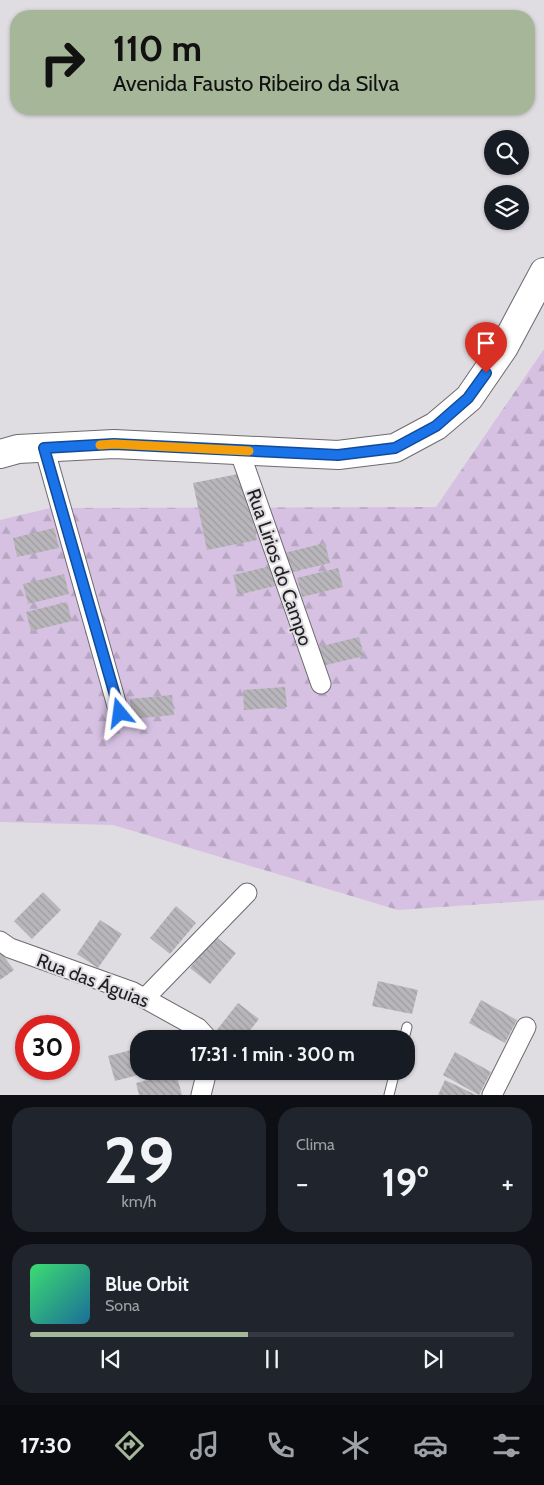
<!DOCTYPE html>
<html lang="pt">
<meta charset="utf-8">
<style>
body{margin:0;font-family:Cabin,sans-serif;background:#20242c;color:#f1f3f6;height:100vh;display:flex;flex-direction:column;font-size:19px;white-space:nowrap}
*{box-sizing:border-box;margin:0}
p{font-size:16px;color:#9ea1a6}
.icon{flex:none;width:28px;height:28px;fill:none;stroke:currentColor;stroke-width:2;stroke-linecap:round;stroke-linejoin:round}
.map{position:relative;height:1095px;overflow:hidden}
.side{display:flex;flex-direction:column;gap:12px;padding:12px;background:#0d0f14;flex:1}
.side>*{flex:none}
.banner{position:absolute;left:10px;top:10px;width:525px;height:105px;border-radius:20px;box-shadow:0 1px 4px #0004;background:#a5b798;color:#111;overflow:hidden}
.tools{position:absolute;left:484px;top:130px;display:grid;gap:10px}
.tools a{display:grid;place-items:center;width:45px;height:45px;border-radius:50%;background:#171b24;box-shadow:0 1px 4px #0004;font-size:25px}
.speed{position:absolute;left:15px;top:1015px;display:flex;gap:10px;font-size:25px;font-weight:700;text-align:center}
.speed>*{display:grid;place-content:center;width:65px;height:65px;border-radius:50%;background:#171b24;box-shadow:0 1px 4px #0004;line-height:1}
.speed .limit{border:8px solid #d22;background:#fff;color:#111}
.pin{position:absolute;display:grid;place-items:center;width:42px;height:42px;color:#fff;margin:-51px -21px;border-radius:50% 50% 50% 0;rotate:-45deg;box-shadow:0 0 5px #0007}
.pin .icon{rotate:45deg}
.me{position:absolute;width:55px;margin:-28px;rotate:344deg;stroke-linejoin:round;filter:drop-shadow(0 0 4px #0008)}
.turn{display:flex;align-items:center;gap:18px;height:105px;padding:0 20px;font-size:22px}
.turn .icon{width:65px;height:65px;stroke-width:2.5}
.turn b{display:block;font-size:35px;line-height:42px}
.big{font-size:38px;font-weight:700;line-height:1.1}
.side .tile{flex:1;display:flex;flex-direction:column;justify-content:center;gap:8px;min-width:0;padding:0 18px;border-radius:20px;background:#20242c}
.side .dial{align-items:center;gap:0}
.dial b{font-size:65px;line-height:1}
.song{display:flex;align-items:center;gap:15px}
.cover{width:60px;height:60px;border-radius:8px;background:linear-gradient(135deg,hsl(140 70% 55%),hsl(200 70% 35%))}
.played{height:5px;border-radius:2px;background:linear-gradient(90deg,#a5b798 45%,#363941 45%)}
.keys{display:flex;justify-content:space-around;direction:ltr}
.heat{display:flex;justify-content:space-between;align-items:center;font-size:28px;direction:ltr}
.side .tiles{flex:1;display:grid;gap:12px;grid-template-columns:1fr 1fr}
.tile:last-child{grid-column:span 2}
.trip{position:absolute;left:130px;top:1030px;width:285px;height:50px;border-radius:20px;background:#171b24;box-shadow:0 1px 4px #0004;font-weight:700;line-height:50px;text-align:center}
.tab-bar{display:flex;height:80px;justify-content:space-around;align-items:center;background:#090b0e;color:#9ea1a6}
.tab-bar .icon{width:35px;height:35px}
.tab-bar .on{color:#a5b798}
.tab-bar b{font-size:22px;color:#f1f3f6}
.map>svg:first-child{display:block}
</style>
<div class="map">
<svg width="544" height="1095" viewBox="0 0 544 1095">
<defs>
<pattern id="forest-firs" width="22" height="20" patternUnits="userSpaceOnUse" patternTransform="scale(1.25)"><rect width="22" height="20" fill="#d6c1e3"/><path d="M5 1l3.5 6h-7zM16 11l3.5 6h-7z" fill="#b7a5c2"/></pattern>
<pattern id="building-back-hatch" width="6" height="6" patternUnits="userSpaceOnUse" patternTransform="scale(1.25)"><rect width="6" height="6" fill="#b9b6bb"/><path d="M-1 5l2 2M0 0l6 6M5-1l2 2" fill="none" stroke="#9f9ca0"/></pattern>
</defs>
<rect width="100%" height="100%" fill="#e0dde2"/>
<path fill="url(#forest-firs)" d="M544,349V900L398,910L113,825L0,822V520L50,508L436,507Z"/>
<path fill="url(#building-back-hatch)" d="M243,473L257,540L207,550L193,483Z
M54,528L59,548L17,557L13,538Z
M325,543L330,563L288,573L284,553Z
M274,565L279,585L238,595L233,575Z
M338,568L343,587L302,597L297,578Z
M64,574L69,594L28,604L23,584Z
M67,602L72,621L31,631L26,612Z
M359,637L364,656L322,666L318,647Z
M285,687L287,707L244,710L243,690Z
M172,695L174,715L131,719L130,699Z
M43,892L61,910L32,939L14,921Z
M176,906L196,923L170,954L150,938Z
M100,920L122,934L98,968L77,954Z
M215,936L236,953L210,984L190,968Z
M0,951L14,970L0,980Z
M378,981L418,990L412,1014L372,1006Z
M481,1000L517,1020L505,1043L469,1023Z
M238,1003L259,1019L243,1039H217L213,1035Z
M139,1048V1071L150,1072L115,1081L108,1056Z
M455,1052L491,1072L479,1095L443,1075Z
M176,1073L182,1095H139L136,1083Z
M445,1080L476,1095H438Z"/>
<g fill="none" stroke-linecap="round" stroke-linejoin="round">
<g stroke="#6d6b6f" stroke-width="11">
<path id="service" d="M404,1039L407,1027
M389,1095L395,1071"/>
</g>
<g stroke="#6d6b6f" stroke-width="21">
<path id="minor" d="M44,447L119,713
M239,450L321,684
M0,941L10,948L133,992L198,1028L208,1039
M145,998L247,893
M201,1095L207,1071
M492,1095L526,1027"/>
</g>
<g stroke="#6d6b6f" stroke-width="30">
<path id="primary" d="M0,454L18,449L114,444L338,455L395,448L436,426L469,398L504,347L544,272"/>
</g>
<use href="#service" stroke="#fff" stroke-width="9"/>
<use href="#minor" stroke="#fff" stroke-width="19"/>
<use href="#primary" stroke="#fff" stroke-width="28"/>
</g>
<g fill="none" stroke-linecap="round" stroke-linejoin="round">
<g stroke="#114b97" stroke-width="12">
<path id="route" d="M120,713L44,448L114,444L338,455L395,448L436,426L468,398L486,373"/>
</g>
<use href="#route" stroke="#1a73e8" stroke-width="9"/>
<path stroke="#f59e0b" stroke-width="9" d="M100,445L114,444L249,451"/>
</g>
<g text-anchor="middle" stroke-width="4" stroke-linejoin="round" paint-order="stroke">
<g font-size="19" fill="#1f1e20" stroke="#e0dde2">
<text transform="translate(280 567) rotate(71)" y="7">Rua Lirios do Campo</text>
<text transform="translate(93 980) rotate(21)" y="7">Rua das Águias</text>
</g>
</g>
</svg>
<div class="tools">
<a><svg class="icon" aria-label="search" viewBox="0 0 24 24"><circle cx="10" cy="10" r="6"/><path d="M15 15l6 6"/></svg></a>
<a><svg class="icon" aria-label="layers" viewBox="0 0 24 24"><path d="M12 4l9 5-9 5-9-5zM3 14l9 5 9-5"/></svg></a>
</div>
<div class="speed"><div class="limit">30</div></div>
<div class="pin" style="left:486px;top:373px;background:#d93025"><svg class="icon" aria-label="arrive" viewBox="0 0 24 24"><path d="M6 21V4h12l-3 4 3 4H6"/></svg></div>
<svg class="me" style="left:120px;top:713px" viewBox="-20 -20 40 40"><path d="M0-17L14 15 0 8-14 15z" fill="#1a73e8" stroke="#fff" stroke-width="4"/></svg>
<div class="trip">17:31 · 1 min · 300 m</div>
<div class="banner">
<div class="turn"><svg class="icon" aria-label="right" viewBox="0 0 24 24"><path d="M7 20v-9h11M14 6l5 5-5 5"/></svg><div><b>110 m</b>Avenida Fausto Ribeiro da Silva</div></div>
</div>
</div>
<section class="side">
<div class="tiles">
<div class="tile dial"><b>29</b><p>km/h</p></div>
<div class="tile"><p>Clima</p>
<div class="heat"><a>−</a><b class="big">19°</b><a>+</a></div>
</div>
<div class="tile">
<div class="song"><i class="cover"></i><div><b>Blue Orbit</b><p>Sona</p></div></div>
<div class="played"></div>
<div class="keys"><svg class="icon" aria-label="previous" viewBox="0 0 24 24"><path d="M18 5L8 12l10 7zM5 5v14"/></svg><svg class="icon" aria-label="pause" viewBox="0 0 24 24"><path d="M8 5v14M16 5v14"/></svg><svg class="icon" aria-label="next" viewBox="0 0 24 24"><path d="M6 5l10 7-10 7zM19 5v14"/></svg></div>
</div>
</div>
</section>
<nav class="tab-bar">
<b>17:30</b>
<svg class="icon on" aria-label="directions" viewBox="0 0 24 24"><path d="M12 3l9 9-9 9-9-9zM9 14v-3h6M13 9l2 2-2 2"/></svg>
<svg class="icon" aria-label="music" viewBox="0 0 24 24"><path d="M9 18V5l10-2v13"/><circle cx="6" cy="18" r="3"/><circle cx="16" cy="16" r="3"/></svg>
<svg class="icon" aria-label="phone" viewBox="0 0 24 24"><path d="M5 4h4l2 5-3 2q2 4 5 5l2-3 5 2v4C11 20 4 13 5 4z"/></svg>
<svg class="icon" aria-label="climate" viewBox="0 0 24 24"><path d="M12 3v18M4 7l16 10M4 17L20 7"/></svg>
<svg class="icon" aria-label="car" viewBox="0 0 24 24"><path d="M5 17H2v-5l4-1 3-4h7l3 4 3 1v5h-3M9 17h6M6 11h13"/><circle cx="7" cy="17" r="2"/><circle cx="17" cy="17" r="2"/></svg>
<svg class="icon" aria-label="filters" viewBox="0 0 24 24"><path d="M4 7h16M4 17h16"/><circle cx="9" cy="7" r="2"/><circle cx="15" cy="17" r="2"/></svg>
</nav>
